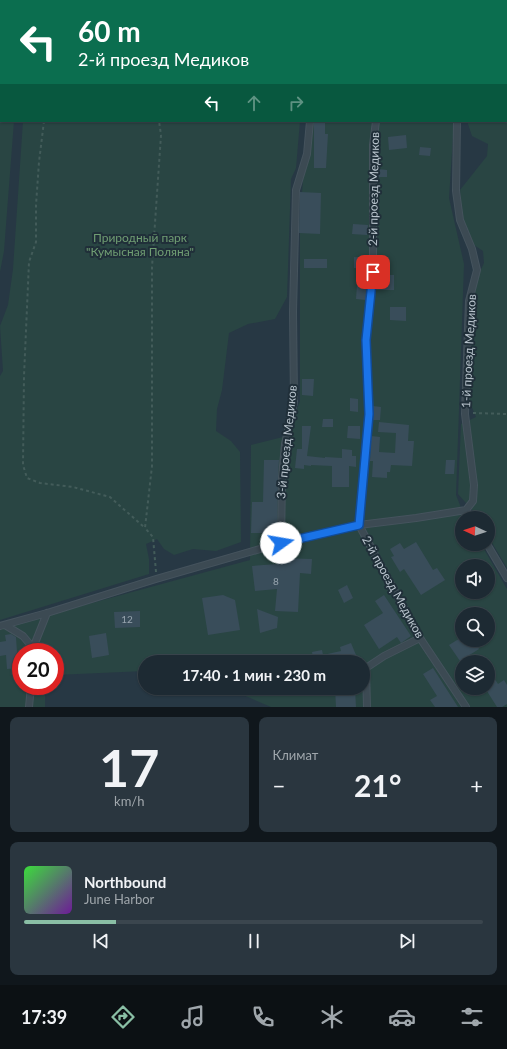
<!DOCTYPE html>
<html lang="ru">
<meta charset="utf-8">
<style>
body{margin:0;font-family:Lato,sans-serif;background:#2a363f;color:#f1f3f6;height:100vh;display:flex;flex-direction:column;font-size:15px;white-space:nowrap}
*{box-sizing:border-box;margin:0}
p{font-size:13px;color:#a0a7ac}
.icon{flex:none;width:22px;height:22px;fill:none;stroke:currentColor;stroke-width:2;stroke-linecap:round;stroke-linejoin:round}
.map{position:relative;height:707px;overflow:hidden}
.details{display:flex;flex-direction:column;gap:10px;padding:10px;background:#10171c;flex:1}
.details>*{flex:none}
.hud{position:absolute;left:0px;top:0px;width:507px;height:122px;box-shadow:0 1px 3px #0004,0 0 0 1px #3b464e;background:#0b6e4f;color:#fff;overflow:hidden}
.needle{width:26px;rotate:273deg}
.controls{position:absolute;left:455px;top:511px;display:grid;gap:8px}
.controls a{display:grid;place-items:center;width:40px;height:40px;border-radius:50%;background:#1d2a33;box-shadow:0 1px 3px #0004,0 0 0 1px #3b464e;font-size:20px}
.speed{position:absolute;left:12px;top:643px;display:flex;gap:8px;font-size:20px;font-weight:700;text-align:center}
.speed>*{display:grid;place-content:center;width:52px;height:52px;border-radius:50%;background:#1d2a33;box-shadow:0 1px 3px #0004,0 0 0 1px #3b464e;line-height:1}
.speed .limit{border:6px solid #d22;background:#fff;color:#111}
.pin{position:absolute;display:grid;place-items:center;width:34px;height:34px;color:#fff;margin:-17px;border-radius:8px;box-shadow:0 2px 6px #0006}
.me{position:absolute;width:44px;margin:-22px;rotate:77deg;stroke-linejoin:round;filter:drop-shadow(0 0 3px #0008)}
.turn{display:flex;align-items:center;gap:14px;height:84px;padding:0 12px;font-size:18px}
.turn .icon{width:52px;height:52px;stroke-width:2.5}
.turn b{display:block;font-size:28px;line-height:34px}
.lanes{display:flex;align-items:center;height:38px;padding:0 12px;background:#0003;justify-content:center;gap:20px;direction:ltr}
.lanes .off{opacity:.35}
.big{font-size:30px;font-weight:700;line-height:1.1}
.details .tile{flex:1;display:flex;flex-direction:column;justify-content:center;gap:6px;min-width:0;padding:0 14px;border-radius:8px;background:#2a363f}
.details .dial{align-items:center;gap:0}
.dial b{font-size:52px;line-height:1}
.song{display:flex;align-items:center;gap:12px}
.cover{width:48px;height:48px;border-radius:6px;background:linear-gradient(135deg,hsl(120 70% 55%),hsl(280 70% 35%))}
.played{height:4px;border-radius:2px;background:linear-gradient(90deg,#8abfa5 20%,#3b464e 20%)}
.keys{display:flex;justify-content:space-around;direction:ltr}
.heat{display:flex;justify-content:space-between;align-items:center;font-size:22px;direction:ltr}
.details .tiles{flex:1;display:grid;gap:10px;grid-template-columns:1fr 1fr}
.tile:last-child{grid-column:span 2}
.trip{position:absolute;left:138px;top:655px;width:232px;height:40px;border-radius:20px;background:#1d2a33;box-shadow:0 1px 3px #0004,0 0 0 1px #3b464e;font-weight:700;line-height:40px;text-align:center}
.menu{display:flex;height:64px;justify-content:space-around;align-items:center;background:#0c1114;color:#a0a7ac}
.menu .icon{width:28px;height:28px}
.menu .current{color:#8abfa5}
.menu b{font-size:18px;color:#f1f3f6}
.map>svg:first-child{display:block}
</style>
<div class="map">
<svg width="507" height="707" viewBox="0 0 507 707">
<rect width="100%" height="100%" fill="#273844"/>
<path fill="#294543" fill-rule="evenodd" d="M0,0H18L1,1V121H14L4,251L0,272Z
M28,0H305V1H28Z
M312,0H463V1Z
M466,0H507V568L488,536V518H478L474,512L458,494L461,424L476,417L468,398L472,301L478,276L484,263L483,251L474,245L462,219L460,190L487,156L488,144L472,136L467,121H506V1H466Z
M23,121H300L296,168L291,179L287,297L275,319L248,324L229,333L222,390L217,409L216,431L231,441L240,452L241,542L216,551L193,549L174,555L164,549L157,539L146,544L149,559V574L0,620V376L3,371L0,326L8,305L13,269Z
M307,121H454L449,198L464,264L456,495L465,518H462V544H481L507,589V707H271L227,688H363V662H145V671L55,675V652H21V686H45V707H0V628L250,560L251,445L287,436L300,401V222ZM462,566H488V592H462ZM462,614H488V640H462ZM462,662H488V688H462Z"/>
<path fill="#394d5a" d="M314,121H325V134H328L326,168H314Z
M406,135L407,148L389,150L388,137Z
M420,147L431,148L430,156L419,155Z
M378,169L387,170V177H378Z
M300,192L321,193L320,234L299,233Z
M353,224L368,225L367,235L352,234Z
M354,257L368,258V268H354Z
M378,258H387L386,275H394V290H376Z
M304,259H327V268H304Z
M357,285H367L366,300L356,299Z
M390,307H406V321L390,320Z
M302,379H314L313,396L302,395Z
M350,398L358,399V412L350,411Z
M373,406L381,407L380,420H373Z
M323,419H333V427H322Z
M379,422L409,425L408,441H414L412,466L391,465L390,472H387V478L372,477L373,461H370L371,436L380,437L379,452L395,453L396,433L378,432Z
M302,426H311L307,456L325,458V457L342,458V449L352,450V456H356V467L349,466V487H332V466L311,465V466L304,465V469L295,468L297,449H302Z
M348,426H360V439L347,438Z
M264,460H279L278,477L277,539L265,538V533H251L252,502H263Z
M446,460H455L454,474H445Z
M416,542L433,570L437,568L445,580L421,595L404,569L400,572L391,557L394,556L390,549L400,543L404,549Z
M277,558L312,559L311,574L300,573L298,612L275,611L277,589L255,591L252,566L277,564Z
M347,585L353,598L344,603L338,590Z
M223,595L235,600L240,630L208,635L202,598Z
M384,595L411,636L401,643L397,637L379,649L364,625L383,613L375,601Z
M257,609L278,617L277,628L260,633Z
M140,611V627L115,628L114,612Z
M106,633L109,655L92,658L89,636Z
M11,634L16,637L18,668L7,669L6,655L0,656V642L6,641L5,635Z
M462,637V640H474L479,649L460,661L449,645Z
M351,643L356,655L337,662H308V659L313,658L312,652L322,650L323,655L341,651L340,647Z
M433,668L458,707H435L430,700L437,696L423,674Z
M488,669L498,684L504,680L507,685V704L502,707H497L485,688H488Z
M335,688H355L356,707H336Z"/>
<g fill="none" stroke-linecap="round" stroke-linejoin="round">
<g stroke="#45535d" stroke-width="8">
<path id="lane" d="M316,0V1
M389,1V0
M465,1V0
M376,121L373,145V272L366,340L369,414L359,525L420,638L466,707
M457,121L456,191L460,220L472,249L477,270L469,301L465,414L474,485L473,501L466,510
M466,510L471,518
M281,543L282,477L285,444L294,402L293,312L296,190L307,154L310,121
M487,544L507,578
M5,625L23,636L33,648L47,613
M0,626L47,613L156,579L281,543L359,525L416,518L466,510
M29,707L31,686
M367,707L366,668L384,656L420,638"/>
</g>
<path stroke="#435c5a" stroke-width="2" stroke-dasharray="3 3" stroke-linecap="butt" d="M125,0V1
M168,0V1
M78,1V0
M506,110L507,109
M44,121L39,162L36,205V242L29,262L24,376L23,465L27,478L40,483L73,487L110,497L145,528
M473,413L507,414
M156,572L153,537L145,528L152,466V267L161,135L159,121"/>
<use href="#lane" stroke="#3c4a53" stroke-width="6"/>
</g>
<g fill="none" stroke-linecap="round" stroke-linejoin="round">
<g stroke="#114b97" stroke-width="10">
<path id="route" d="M281,543L359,525L369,414L366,340L373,272"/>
</g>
<use href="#route" stroke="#1a73e8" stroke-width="7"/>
</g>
<g text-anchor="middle" stroke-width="4" stroke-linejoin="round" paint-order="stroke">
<g font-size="10" fill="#97a4ae">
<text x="276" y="585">8</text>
<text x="127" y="623">12</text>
</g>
<g font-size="12" fill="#b9c4cd" stroke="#202f39">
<text transform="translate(374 189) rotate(-89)" y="4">2-й проезд Медиков</text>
<text transform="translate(469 351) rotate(-87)" y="4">1-й проезд Медиков</text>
<text transform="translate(287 442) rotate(-84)" y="4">3-й проезд Медиков</text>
<text transform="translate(393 587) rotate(61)" y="4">2-й проезд Медиков</text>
</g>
<g font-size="12" fill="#709e73" stroke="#202f39">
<text x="140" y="242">Природный парк<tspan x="140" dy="14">"Кумысная Поляна"</tspan></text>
</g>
</g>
</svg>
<div class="controls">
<a><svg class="needle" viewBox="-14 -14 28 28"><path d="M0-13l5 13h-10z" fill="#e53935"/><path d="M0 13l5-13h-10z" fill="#a0a7ac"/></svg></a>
<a><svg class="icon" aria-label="sound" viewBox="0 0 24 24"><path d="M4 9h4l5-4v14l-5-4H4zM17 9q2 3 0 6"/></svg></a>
<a><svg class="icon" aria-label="search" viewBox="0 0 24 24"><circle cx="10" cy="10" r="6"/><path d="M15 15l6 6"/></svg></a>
<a><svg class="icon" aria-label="layers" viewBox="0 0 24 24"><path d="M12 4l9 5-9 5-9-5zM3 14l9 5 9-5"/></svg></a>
</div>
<div class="speed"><div class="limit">20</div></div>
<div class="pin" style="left:373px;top:272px;background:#d93025"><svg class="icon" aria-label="arrive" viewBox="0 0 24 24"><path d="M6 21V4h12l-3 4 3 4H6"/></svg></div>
<svg class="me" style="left:281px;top:543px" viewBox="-20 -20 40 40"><circle r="19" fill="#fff"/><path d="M0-13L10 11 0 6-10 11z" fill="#1a73e8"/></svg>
<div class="trip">17:40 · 1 мин · 230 m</div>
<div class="hud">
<div class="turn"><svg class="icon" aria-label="left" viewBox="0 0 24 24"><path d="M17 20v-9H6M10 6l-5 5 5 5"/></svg><div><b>60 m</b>2-й проезд Медиков</div></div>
<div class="lanes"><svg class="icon" aria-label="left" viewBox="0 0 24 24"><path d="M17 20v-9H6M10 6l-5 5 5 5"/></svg><svg class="icon off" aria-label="ahead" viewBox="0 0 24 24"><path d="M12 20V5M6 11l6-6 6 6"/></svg><svg class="icon off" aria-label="right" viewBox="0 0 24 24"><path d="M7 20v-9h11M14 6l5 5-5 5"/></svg></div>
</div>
</div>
<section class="details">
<div class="tiles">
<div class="tile dial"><b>17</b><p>km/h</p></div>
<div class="tile"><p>Климат</p>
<div class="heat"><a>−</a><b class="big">21°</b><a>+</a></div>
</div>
<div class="tile">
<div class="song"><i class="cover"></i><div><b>Northbound</b><p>June Harbor</p></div></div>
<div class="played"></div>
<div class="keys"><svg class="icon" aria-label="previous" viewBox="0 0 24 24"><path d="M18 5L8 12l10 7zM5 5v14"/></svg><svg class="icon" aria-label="pause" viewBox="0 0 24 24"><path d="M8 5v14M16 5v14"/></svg><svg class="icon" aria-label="next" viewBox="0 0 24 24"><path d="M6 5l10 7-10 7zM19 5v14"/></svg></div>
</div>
</div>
</section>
<nav class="menu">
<b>17:39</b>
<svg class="icon current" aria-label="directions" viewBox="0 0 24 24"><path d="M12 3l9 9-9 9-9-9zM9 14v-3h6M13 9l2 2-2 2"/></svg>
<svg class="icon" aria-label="music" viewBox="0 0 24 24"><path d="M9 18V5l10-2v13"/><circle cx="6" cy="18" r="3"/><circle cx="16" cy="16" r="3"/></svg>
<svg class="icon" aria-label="phone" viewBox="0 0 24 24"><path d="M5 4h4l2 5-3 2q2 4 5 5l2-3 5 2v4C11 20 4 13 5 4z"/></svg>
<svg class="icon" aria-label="climate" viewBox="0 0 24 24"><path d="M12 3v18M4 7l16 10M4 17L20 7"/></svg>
<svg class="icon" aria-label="car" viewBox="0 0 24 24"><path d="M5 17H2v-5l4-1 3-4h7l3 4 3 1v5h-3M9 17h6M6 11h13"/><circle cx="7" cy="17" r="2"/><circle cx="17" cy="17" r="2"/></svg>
<svg class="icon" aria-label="filters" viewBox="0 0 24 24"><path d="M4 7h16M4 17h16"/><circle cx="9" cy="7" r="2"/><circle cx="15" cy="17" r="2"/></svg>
</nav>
